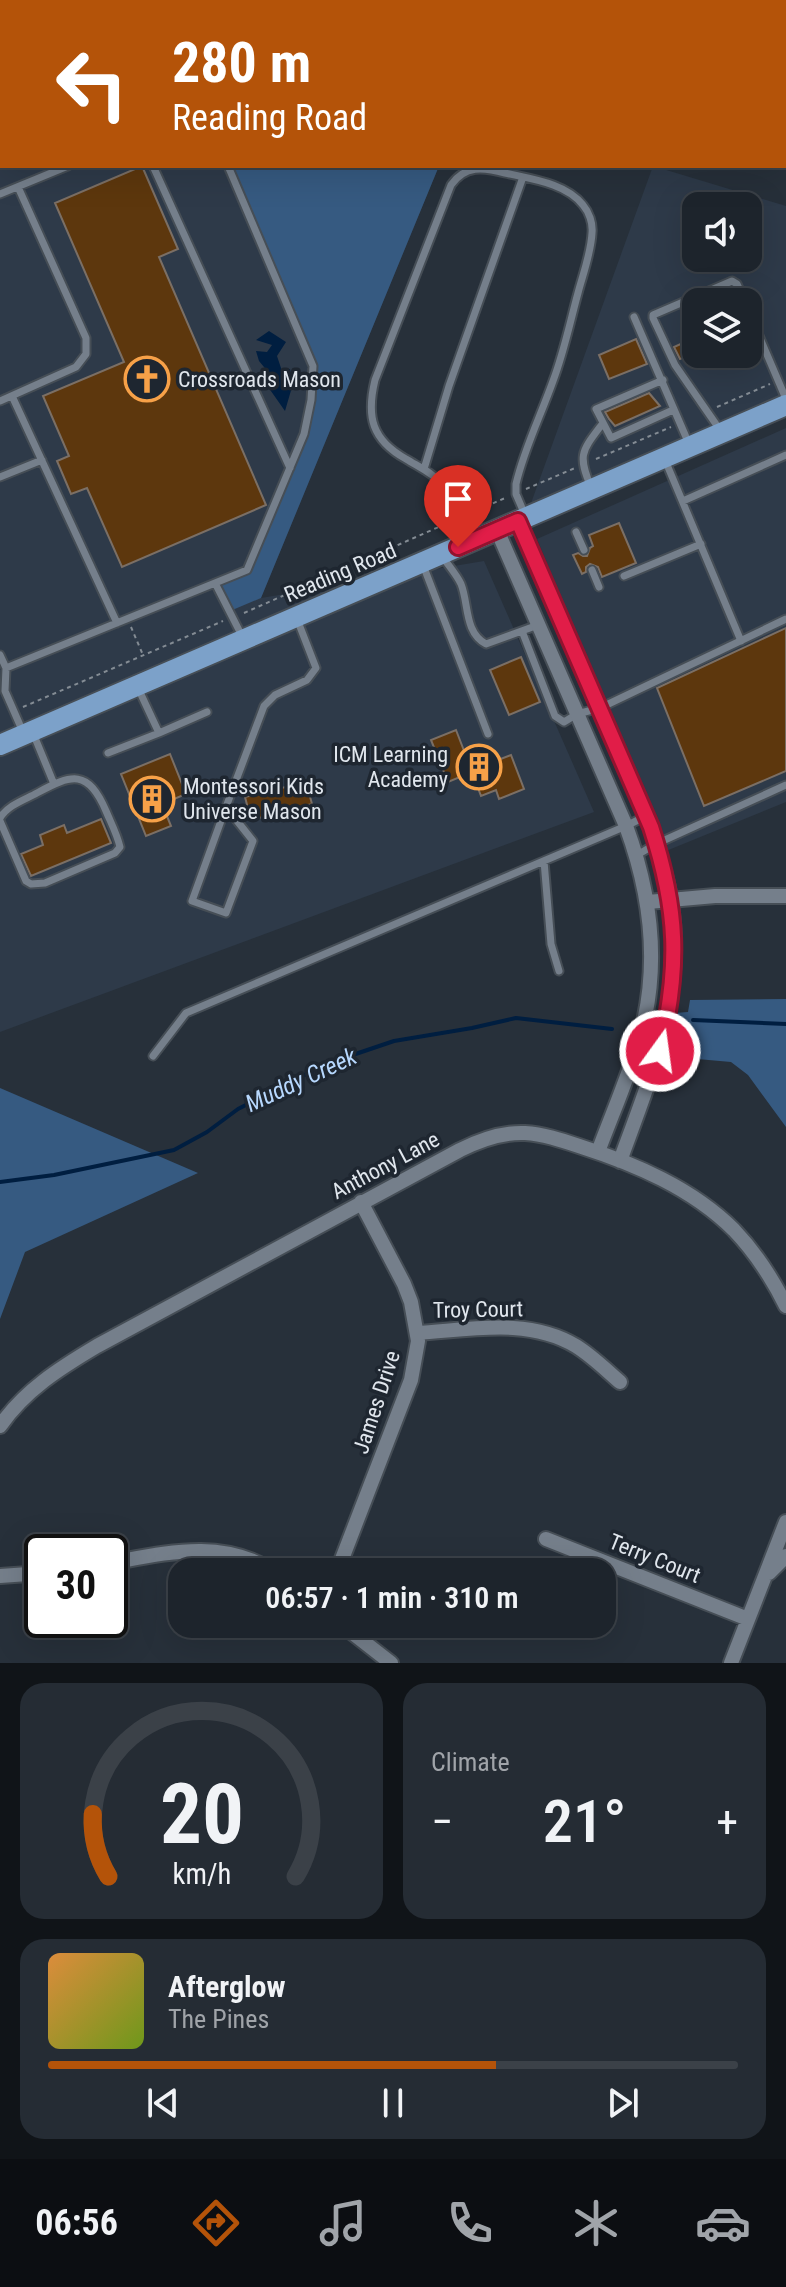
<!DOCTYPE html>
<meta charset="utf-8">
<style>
body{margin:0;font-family:"Roboto Condensed",sans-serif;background:#252c34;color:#f1f3f6;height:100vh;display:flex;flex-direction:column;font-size:30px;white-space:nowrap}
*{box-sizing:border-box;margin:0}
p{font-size:26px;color:#a0a4a9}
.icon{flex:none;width:44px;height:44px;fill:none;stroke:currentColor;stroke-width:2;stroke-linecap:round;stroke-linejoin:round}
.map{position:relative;height:1663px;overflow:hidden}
.sheet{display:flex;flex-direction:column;gap:20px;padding:20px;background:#101418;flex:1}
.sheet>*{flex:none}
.hud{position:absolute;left:0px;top:0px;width:786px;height:168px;box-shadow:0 8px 32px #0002,0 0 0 2px #3b4148;background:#b45309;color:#fff;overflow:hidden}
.controls{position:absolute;left:682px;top:192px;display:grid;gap:16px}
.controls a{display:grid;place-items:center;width:80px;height:80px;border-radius:16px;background:#1d242c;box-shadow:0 8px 32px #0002,0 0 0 2px #3b4148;font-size:40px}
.speed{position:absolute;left:24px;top:1534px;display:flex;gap:16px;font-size:40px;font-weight:700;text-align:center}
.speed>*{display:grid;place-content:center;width:104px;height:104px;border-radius:50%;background:#1d242c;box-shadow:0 8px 32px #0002,0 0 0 2px #3b4148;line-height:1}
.speed .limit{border:4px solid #111;border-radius:12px;background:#fff;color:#111}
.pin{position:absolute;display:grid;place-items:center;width:68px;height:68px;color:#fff;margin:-82px -34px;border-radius:50% 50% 50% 0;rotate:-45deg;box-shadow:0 0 8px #0007}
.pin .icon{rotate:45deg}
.me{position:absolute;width:88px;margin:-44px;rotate:14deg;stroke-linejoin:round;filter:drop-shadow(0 0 6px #0008)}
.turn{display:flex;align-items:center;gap:28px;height:168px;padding:0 40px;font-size:36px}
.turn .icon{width:104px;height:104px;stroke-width:2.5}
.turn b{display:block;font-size:56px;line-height:68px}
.big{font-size:60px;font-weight:600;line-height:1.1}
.sheet .card{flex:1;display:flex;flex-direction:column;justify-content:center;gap:12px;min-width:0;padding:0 28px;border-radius:24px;background:#252c34}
.sheet .dial{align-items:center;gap:0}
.dial svg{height:208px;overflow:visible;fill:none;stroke:#3b4148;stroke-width:7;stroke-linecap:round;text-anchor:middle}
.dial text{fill:#f1f3f6;stroke:none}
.song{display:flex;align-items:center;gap:24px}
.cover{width:96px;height:96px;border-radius:12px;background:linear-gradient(135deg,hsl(30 70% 55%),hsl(80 70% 35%))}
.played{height:8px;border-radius:4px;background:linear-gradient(90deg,#b45309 65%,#3b4148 65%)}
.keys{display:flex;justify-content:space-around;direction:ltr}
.heat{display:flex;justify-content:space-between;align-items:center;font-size:44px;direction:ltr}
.sheet .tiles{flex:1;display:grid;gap:20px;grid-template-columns:1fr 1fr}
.card:last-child{grid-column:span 2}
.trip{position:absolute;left:168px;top:1558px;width:448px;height:80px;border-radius:24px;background:#1d242c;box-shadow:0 8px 32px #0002,0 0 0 2px #3b4148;font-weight:600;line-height:80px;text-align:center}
.menu{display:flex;height:128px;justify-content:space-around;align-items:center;background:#0c0e12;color:#a0a4a9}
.menu .icon{width:56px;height:56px}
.menu .active{color:#b45309}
.menu b{font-size:36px;color:#f1f3f6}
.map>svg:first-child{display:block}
</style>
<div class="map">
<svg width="786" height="1663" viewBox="0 0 786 1663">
<rect width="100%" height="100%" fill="#27303a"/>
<path fill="#2e3a49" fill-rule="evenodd" d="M0,0H418L424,2H2V166H439L261,598L484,561L594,812L0,1032Z
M653,166L786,206V405L526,517ZM696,206H748V258H696ZM696,302H748V354H696Z
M786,428V802L666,851L537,539Z"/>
<path fill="#365a81" d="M158,0H418L424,2H158Z
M228,166H439L261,598L230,611L215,583L247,570L304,434L313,366Z
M786,999V1127L748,1075L731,1062L664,1056L675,1013L688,1012L690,1000Z
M0,1088L198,1173L25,1252L0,1319Z"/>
<path fill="#001e40" d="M269,331L286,342L277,356L282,371L290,369L292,387L285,411L266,384L269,373L259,361L256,351L267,352L272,345L256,340Z"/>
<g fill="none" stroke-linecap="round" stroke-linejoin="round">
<path stroke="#001e40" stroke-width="4" d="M693,1020L786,1024
M0,1182L54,1175L174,1150L207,1132L238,1109L326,1064L394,1041L472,1028L516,1018L612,1029"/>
</g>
<path fill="#5d370d" stroke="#7b6f65" stroke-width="2" d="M142,166L178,249L159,257L266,505L122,567L87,488L71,494L57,461L69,456L43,396L124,362L55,203Z
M696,337V352L680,359L674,347Z
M636,339L647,364L609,379L599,355Z
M696,354H733L702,368Z
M649,393L660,406L615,426L609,419L605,412Z
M619,523L636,563L602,577L598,567L590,564L586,567V572L582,574L573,555L578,553L583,556H587L590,548L593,546L589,535Z
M786,628V771L704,806L657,688Z
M521,657L540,702L509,715L490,670Z
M456,730L468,761L489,752L493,762L511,755L524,789L499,799L496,790L481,796L472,772L448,782L431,740Z
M170,754L186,794L162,804L171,826L146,836L121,774Z
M306,782L312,804L251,820L245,797Z
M101,819L111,843L31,876L21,854L43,845L40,835L64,825L67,833Z"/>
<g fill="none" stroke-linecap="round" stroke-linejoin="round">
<g stroke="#464e56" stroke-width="11">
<path id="lane" d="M158,0V2
M609,0L610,2
M553,2L555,0
M153,166L290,468
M0,194L68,166
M748,310L786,399
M634,317L689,444
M663,380L596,409L611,438L673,410
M12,396L117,623
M0,401L76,367L86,354V338L18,187
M720,430L675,365L653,318V315L732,281L737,284L745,302
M665,460L741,641
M424,469L449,386L523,177
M0,477L42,460
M591,487C577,454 582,451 603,423
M683,501L786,455
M576,532L584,550
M473,538L442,484C433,473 419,467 406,459C372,440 366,417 375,380L451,185C465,165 483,167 505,173C531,179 566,183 583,205C589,212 593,223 592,233C591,253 583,274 578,293C570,322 564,352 553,381C541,415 524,449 516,484V494L525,515
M442,556C448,565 457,575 461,584C469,604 464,632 486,644L538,625
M423,565L488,734
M592,570L599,587
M624,576L701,544
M215,583L243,638
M522,631L555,716L564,722L577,714L600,708L786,619
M0,655L6,668L5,691L23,732
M6,668L247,570L304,434L311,400L313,366L228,166
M138,688L159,733L207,712
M33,733L54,784
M108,753L159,733
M226,807L253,841L226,913L192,901L226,807L264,706L275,695L307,680L316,668L297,619
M0,818C8,805 24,800 37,793C72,774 88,769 106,811C111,823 117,834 120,847L115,853L45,883L31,884L26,881L0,821
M637,855L656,844L786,785
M544,861L551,944L559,971
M153,1056L186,1013L626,826L646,816"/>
</g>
<g stroke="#464e56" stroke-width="18">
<path id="street" d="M518,521L651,827C658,851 666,874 670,898C686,995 652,1073 620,1161
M497,530L626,826C651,894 660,967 640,1037C629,1076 612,1114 598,1152
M648,902L715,896H786
M417,1333C469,1330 528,1317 576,1346C592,1356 605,1369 620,1382
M0,1426C25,1390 60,1368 97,1346L460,1150C480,1140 502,1132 525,1133C543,1134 561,1140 579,1146C635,1164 692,1188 734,1230C756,1253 772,1278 786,1306
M546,1539L748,1619
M110,1563C166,1553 222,1538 274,1572
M337,1572L411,1380L418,1341L411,1302L404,1284L361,1202
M769,1573L786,1556
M0,1576L42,1573
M341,1624L391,1663
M731,1663L786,1522"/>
</g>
<g stroke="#464e56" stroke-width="24">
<path id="primary" d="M0,745L786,405"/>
</g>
<path stroke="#848c94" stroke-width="2" stroke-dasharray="4 4" stroke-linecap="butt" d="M0,102L2,106
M717,407L770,384
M596,459L671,427
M526,489L575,468
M471,513L505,498
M244,613L450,522
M131,627L143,655
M23,707L223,621"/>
<use href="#lane" stroke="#757f8b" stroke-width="7"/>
<use href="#street" stroke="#757f8b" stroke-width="14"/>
<use href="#primary" stroke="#7ca1c9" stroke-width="20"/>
</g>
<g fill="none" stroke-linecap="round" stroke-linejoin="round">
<g stroke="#92132f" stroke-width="20">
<path id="route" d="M458,547L518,521L651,827C678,910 680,967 660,1051"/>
</g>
<use href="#route" stroke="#e11d48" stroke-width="14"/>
</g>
<defs>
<g id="church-ring" transform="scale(2.3)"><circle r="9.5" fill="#1e2630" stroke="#f7a148" stroke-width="1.5"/><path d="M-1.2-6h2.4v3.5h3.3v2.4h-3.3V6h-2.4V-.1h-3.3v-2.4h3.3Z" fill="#f7a148"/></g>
<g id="building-ring" transform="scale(2.3)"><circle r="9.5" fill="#1e2630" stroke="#f7a148" stroke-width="1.5"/><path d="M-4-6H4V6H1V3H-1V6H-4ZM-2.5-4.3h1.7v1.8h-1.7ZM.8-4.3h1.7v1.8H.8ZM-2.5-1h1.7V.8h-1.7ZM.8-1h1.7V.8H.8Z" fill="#f7a148"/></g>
</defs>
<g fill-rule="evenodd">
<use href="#church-ring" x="147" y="379"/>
<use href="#building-ring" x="479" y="767"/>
<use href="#building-ring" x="152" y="799"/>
</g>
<g text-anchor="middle" stroke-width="7" stroke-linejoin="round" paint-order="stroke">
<g font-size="22" fill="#e0e6ed" stroke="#1e2630" text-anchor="start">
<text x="178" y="387">Crossroads Mason</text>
<text x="448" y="762" text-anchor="end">ICM Learning<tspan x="448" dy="25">Academy</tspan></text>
<text x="183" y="794">Montessori Kids<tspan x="183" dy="25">Universe Mason</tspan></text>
</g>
<g font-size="22" fill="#e0e6ed" stroke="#1e2630">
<text transform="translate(340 572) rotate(-23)" y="8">Reading Road</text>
<text transform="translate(385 1165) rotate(-28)" y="8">Anthony Lane</text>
<text transform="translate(478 1309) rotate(-1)" y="8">Troy Court</text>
<text transform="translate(376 1402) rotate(-72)" y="8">James Drive</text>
<text transform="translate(655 1558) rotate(22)" y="8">Terry Court</text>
</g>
<g font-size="24" font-style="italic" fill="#b7d8fe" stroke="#1e2630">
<text transform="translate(301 1080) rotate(-25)" y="8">Muddy Creek</text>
</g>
</g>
</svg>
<div class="controls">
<a><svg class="icon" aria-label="sound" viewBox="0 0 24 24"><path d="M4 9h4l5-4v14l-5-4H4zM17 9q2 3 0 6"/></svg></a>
<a><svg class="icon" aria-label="layers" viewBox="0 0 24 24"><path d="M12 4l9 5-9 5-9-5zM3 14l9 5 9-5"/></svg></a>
</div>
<div class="speed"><div class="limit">30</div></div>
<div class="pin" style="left:458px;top:547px;background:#d93025"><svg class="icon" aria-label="arrive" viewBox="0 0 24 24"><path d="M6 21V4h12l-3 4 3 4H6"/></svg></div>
<svg class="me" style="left:660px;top:1051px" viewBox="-20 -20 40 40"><circle r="17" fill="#e11d48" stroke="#fff" stroke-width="3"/><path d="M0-11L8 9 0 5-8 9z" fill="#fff"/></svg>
<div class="trip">06:57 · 1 min · 310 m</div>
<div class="hud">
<div class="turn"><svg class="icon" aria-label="left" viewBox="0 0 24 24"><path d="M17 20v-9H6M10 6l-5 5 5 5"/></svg><div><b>280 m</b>Reading Road</div></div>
</div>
</div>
<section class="sheet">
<div class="tiles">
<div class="card dial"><svg viewBox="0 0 100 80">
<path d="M14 69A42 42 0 1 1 86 69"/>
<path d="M14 69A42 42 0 0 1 8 45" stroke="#b45309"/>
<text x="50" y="56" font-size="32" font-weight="700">20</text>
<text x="50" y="72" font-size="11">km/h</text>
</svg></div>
<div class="card"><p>Climate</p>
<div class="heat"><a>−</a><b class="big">21°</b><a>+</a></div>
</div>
<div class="card">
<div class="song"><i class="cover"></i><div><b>Afterglow</b><p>The Pines</p></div></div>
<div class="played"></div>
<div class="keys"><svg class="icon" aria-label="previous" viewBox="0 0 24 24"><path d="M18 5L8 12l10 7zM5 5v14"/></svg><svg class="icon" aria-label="pause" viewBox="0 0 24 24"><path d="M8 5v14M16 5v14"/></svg><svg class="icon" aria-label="next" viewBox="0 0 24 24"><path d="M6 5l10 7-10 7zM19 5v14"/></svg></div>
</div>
</div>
</section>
<nav class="menu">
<b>06:56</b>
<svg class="icon active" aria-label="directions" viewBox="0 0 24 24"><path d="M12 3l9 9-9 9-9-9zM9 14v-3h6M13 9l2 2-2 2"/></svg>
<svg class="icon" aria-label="music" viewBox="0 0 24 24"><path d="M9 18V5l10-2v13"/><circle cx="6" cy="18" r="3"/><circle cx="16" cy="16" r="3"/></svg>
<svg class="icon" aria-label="phone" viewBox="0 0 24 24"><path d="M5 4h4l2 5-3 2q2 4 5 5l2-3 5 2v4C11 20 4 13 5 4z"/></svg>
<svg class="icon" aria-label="climate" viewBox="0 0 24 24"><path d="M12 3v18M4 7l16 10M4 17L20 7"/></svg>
<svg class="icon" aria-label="car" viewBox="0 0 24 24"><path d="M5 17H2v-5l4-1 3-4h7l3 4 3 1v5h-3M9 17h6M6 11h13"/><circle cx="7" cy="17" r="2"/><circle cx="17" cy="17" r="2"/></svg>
</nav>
